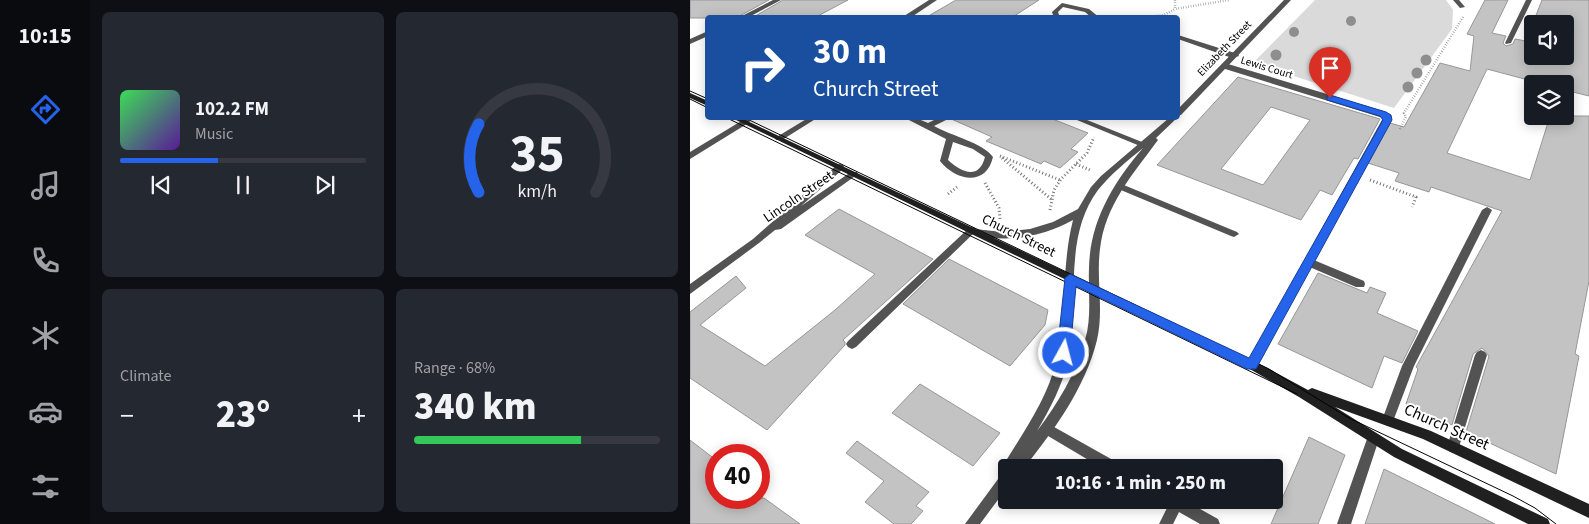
<!DOCTYPE html>
<meta charset="utf-8">
<style>
body{margin:0;font-family:"Source Sans 3",sans-serif;background:#242831;color:#f1f3f6;height:100vh;display:flex;flex-direction:column;font-size:19px;white-space:nowrap}
*{box-sizing:border-box;margin:0}
p{font-size:16px;color:#9ea1a6}
.icon{flex:none;width:28px;height:28px;fill:none;stroke:currentColor;stroke-width:2;stroke-linecap:round;stroke-linejoin:round}
.map{position:relative;flex:1;overflow:hidden}
.panel{display:flex;flex-direction:column;gap:12px;padding:12px;background:#0d0f14;width:600px}
.panel>*{flex:none}
.top-card{position:absolute;left:15px;top:15px;width:475px;height:105px;border-radius:5px;box-shadow:0 2px 12px #0003;background:#1a4fa0;color:#fff;overflow:hidden}
.controls{position:absolute;left:834px;top:15px;display:grid;gap:10px}
.controls a{display:grid;place-items:center;width:50px;height:50px;border-radius:5px;background:#171b24;box-shadow:0 2px 12px #0003;font-size:25px}
.speed{position:absolute;left:15px;top:444px;display:flex;gap:10px;font-size:25px;font-weight:700;text-align:center}
.speed>*{display:grid;place-content:center;width:65px;height:65px;border-radius:50%;background:#171b24;box-shadow:0 2px 12px #0003;line-height:1}
.speed .limit{border:8px solid #d22;background:#fff;color:#111}
.pin{position:absolute;display:grid;place-items:center;width:42px;height:42px;color:#fff;margin:-51px -21px;border-radius:50% 50% 50% 0;rotate:-45deg;box-shadow:0 0 5px #0007}
.pin .icon{rotate:45deg}
.me{position:absolute;width:55px;margin:-28px;rotate:7deg;stroke-linejoin:round;filter:drop-shadow(0 0 4px #0008)}
.turn{display:flex;align-items:center;gap:18px;height:105px;padding:0 25px;font-size:22px}
.turn .icon{width:65px;height:65px;stroke-width:2.5}
.turn b{display:block;font-size:35px;line-height:42px}
.big{font-size:38px;font-weight:800;line-height:1.1}
.panel .tile{flex:1;display:flex;flex-direction:column;justify-content:center;gap:8px;min-width:0;padding:0 18px;border-radius:8px;background:#242831}
.panel .dial{align-items:center;gap:0}
.dial svg{height:130px;overflow:visible;fill:none;stroke:#363941;stroke-width:7;stroke-linecap:round;text-anchor:middle}
.dial text{fill:#f1f3f6;stroke:none}
.song{display:flex;align-items:center;gap:15px}
.cover{width:60px;height:60px;border-radius:8px;background:linear-gradient(135deg,hsl(130 70% 55%),hsl(270 70% 35%))}
.played{height:5px;border-radius:2px;background:linear-gradient(90deg,#2563eb 40%,#363941 40%)}
.keys{display:flex;justify-content:space-around;direction:ltr}
.heat{display:flex;justify-content:space-between;align-items:center;font-size:28px;direction:ltr}
.charge{height:8px;border-radius:4px;background:linear-gradient(90deg,#34c759 68%,#363941 0)}
.panel .tiles{flex:1;display:grid;gap:12px;grid-template-columns:repeat(2,1fr)}
.trip{position:absolute;left:308px;top:459px;width:285px;height:50px;border-radius:5px;background:#171b24;box-shadow:0 2px 12px #0003;font-weight:800;line-height:50px;text-align:center}
main{display:flex;flex:1;min-height:0}
.dock{display:flex;flex-direction:column;width:90px;justify-content:space-around;align-items:center;background:#090b0e;color:#9ea1a6}
.dock .icon{width:35px;height:35px}
.dock .selected{color:#2563eb}
.dock b{font-size:22px;color:#f1f3f6}
.map>svg:first-child{display:block}
</style>
<main>
<nav class="dock">
<b>10:15</b>
<svg class="icon selected" aria-label="directions" viewBox="0 0 24 24"><path d="M12 3l9 9-9 9-9-9zM9 14v-3h6M13 9l2 2-2 2"/></svg>
<svg class="icon" aria-label="music" viewBox="0 0 24 24"><path d="M9 18V5l10-2v13"/><circle cx="6" cy="18" r="3"/><circle cx="16" cy="16" r="3"/></svg>
<svg class="icon" aria-label="phone" viewBox="0 0 24 24"><path d="M5 4h4l2 5-3 2q2 4 5 5l2-3 5 2v4C11 20 4 13 5 4z"/></svg>
<svg class="icon" aria-label="climate" viewBox="0 0 24 24"><path d="M12 3v18M4 7l16 10M4 17L20 7"/></svg>
<svg class="icon" aria-label="car" viewBox="0 0 24 24"><path d="M5 17H2v-5l4-1 3-4h7l3 4 3 1v5h-3M9 17h6M6 11h13"/><circle cx="7" cy="17" r="2"/><circle cx="17" cy="17" r="2"/></svg>
<svg class="icon" aria-label="filters" viewBox="0 0 24 24"><path d="M4 7h16M4 17h16"/><circle cx="9" cy="7" r="2"/><circle cx="15" cy="17" r="2"/></svg>
</nav>
<section class="panel">
<div class="tiles">
<div class="tile">
<div class="song"><i class="cover"></i><div><b>102.2 FM</b><p>Music</p></div></div>
<div class="played"></div>
<div class="keys"><svg class="icon" aria-label="previous" viewBox="0 0 24 24"><path d="M18 5L8 12l10 7zM5 5v14"/></svg><svg class="icon" aria-label="pause" viewBox="0 0 24 24"><path d="M8 5v14M16 5v14"/></svg><svg class="icon" aria-label="next" viewBox="0 0 24 24"><path d="M6 5l10 7-10 7zM19 5v14"/></svg></div>
</div>
<div class="tile dial"><svg viewBox="0 0 100 80">
<path d="M14 69A42 42 0 1 1 86 69"/>
<path d="M14 69A42 42 0 0 1 14 27" stroke="#2563eb"/>
<text x="50" y="56" font-size="32" font-weight="700">35</text>
<text x="50" y="72" font-size="11">km/h</text>
</svg></div>
<div class="tile"><p>Climate</p>
<div class="heat"><a>−</a><b class="big">23°</b><a>+</a></div>
</div>
<div class="tile"><p>Range · 68%</p><b class="big">340 km</b><div class="charge"></div></div>
</div>
</section>
<div class="map">
<svg width="899" height="524" viewBox="0 0 899 524">
<rect width="100%" height="100%" fill="#fff"/>
<path fill="#dadada" d="M625,0H756L763,10L762,29L704,108L563,63Z"/>
<path fill="#c3c3c3" stroke="#979797" fill-rule="evenodd" d="M0,0H79L46,18H0Z
M93,0H158L124,18H62Z
M266,0H349L321,18H235Z
M795,0H818L802,33L816,36L813,43L816,46L823,44L825,39L836,41L852,0H899V96L875,90V84H853L797,69L757,153L840,180L860,116H899V281L885,354L889,356L866,474L776,432L799,356L792,348L783,354L762,425L716,404L728,369L726,367L812,211L741,187L739,192L705,181L709,173L678,163L700,123L714,127L750,63L780,71L784,36L777,34ZM842,24H875V56H842Z
M548,77L690,119L668,159L664,158L642,195L630,190L611,220L467,165ZM581,107L620,120L573,185L531,169Z
M259,118H360L398,133L381,149L388,152L370,168L354,161L351,164L296,141L302,137Z
M149,209L243,259L153,340L155,342V345L77,430L0,378V312L46,276L56,288L10,325L75,366L145,310L185,274L115,235Z
M259,259L358,310L355,325L320,366L213,304Z
M628,273L677,293L680,287L696,293L687,313L728,331L712,363L694,356L682,388L588,344Z
M230,384L310,433L283,466L202,413Z
M619,437L655,455L628,524H581Z
M0,440L26,460V498H74L110,524H0Z
M167,441L239,492L226,506L233,511L221,524H204L175,502L194,481L156,453Z
M694,469L805,524H675Z"/>
<g fill="none" stroke-linecap="round" stroke-linejoin="round">
<path stroke="#757575" stroke-width="2.5" stroke-dasharray="0.5 2" stroke-linecap="butt" d="M485,0V9L539,0
M450,18L474,15L485,9
M710,129L716,117L714,113L773,17"/>
<path stroke="#757575" stroke-width="3" stroke-dasharray="1 2.5" stroke-linecap="butt" d="M310,156L370,180
M312,158L361,199
M386,164L400,170
M680,180L726,197L722,207
M295,183L309,208L310,219
M258,194L267,187
M360,210L364,190L371,179L397,153L404,137"/>
<path fill="#535353" fill-rule="evenodd" d="M83,0H91L57,18H48Z
M836,0H842L821,43L816,44L815,43Z
M372,3L399,9L410,18H402L395,12L373,7L368,12L370,18H364L362,12Z
M18,31V36L0,44V39Z
M488,35L548,54L549,56L542,58L488,39Z
M118,118H127L92,140H86L85,138Z
M215,118H226L238,123L248,118H257L256,120L244,126C261,136 292,142 303,157C296,187 266,181 250,161L256,139ZM263,142L283,149L295,157C289,180 272,173 258,160Z
M382,118H392L457,144L456,146H450Z
M429,183L547,232L549,234L544,237L541,236L426,188L425,186Z
M797,207L802,210L724,366L702,424L698,426L694,424L692,420L712,366L792,210Z
M282,227L285,228L287,230L285,232L166,347L162,349L158,347L156,344L158,341L279,228Z
M619,258L674,281L675,284L674,287H666L615,265L614,262L615,259Z
M791,350L795,352L797,355L769,447L767,451L763,453L759,451L757,447L785,355L787,352Z
M357,423L430,464L431,468H412L353,433L351,429L353,425Z
M474,500H494L528,519L530,524H510L489,512L483,524H469L478,506Z"/>
<path fill="#535353" fill-rule="evenodd" d="M239,0H247L220,18H211Z
M763,0H769L775,7L770,8Z
M532,64H538L696,112L701,117L566,368L562,370L558,368L556,365L558,362L693,118L532,68Z
M53,120H59L60,122L0,159V152Z
M150,164L153,165L154,167L153,169L111,206L161,172H167L168,174L91,229L85,230L69,243L0,294V284L63,239L147,165Z
M683,433L687,435L689,439L661,524H647L677,439L679,435Z"/>
<path fill="#535353" fill-rule="evenodd" d="M594,0H601L491,115H488V109Z
M479,118H487L466,138L468,140C443,174 415,205 410,249C406,279 414,310 407,340C395,388 365,429 334,468H316V489L290,524H275L311,475L316,473L313,468L314,464C334,431 358,398 366,361C377,315 371,267 383,220C352,237 316,244 282,234L280,232L285,229L312,232L340,229L363,222L388,209L401,187L411,176ZM453,148C423,183 400,221 399,268C398,292 402,317 395,340C386,374 368,403 347,431C360,409 372,386 378,361C390,306 372,238 408,190C421,174 437,161 453,148Z"/>
<path fill="#202020" fill-rule="evenodd" d="M0,93L18,101V106L0,98Z
M42,118H51L566,362L618,390L622,388L741,431L899,504V518L733,439L645,407L712,449L858,519L860,524H838L704,457L609,397L558,368Z"/>
<path stroke="#000" stroke-width="1" d="M0,91L18,99
M0,99L18,108
M37,118L607,394
M55,118L579,369L659,418L823,496L845,508L866,524"/>
</g>
<g fill="#8e8e8e">
<circle cx="661" cy="21" r="5"/>
<circle cx="604" cy="32" r="5"/>
<circle cx="586" cy="55" r="5.5"/>
<circle cx="736" cy="60" r="5.5"/>
<circle cx="727" cy="73" r="5.5"/>
<circle cx="718" cy="87" r="5.5"/>
</g>
<path fill="#2563eb" stroke="#184099" d="M640,95L696,112L701,115L702,120L566,369H557L386,286L380,353L378,357H369L367,353L375,278L380,274L559,358L693,120L690,116L637,100V96Z"/>
<g text-anchor="middle" stroke-width="4" stroke-linejoin="round" paint-order="stroke">
<g font-size="11" fill="#000" stroke="#fff">
<text transform="translate(534 48) rotate(-46)" y="4">Elizabeth Street</text>
<text transform="translate(577 67) rotate(17)" y="4">Lewis Court</text>
</g>
<g font-size="14" fill="#000" stroke="#fff">
<text transform="translate(108 196) rotate(-34)" y="5">Lincoln Street</text>
<text transform="translate(329 235) rotate(26)" y="5">Church Street</text>
</g>
<g font-size="16" fill="#000" stroke="#fff">
<text transform="translate(757 426) rotate(24)" y="6">Church Street</text>
</g>
</g>
</svg>
<div class="controls">
<a><svg class="icon" aria-label="sound" viewBox="0 0 24 24"><path d="M4 9h4l5-4v14l-5-4H4zM17 9q2 3 0 6"/></svg></a>
<a><svg class="icon" aria-label="layers" viewBox="0 0 24 24"><path d="M12 4l9 5-9 5-9-5zM3 14l9 5 9-5"/></svg></a>
</div>
<div class="speed"><div class="limit">40</div></div>
<div class="pin" style="left:640px;top:98px;background:#d93025"><svg class="icon" aria-label="arrive" viewBox="0 0 24 24"><path d="M6 21V4h12l-3 4 3 4H6"/></svg></div>
<svg class="me" style="left:374px;top:353px" viewBox="-20 -20 40 40"><circle r="17" fill="#2563eb" stroke="#fff" stroke-width="3"/><path d="M0-11L8 9 0 5-8 9z" fill="#fff"/></svg>
<div class="trip">10:16 · 1 min · 250 m</div>
<div class="top-card">
<div class="turn"><svg class="icon" aria-label="right" viewBox="0 0 24 24"><path d="M7 20v-9h11M14 6l5 5-5 5"/></svg><div><b>30 m</b>Church Street</div></div>
</div>
</div>
</main>
